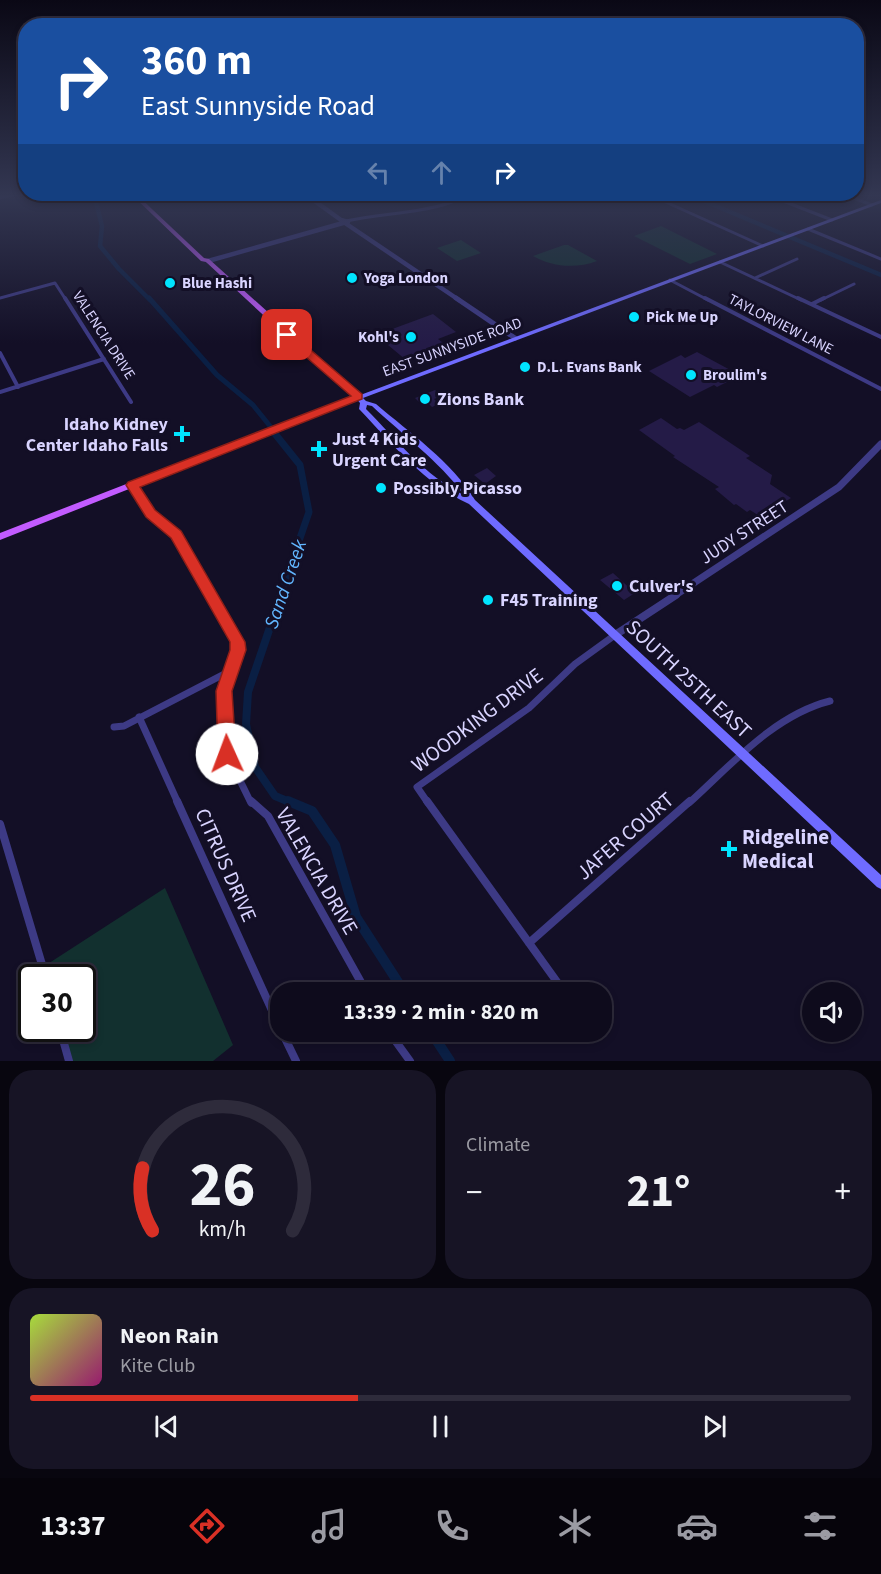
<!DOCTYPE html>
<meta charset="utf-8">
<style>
body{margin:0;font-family:"Source Sans 3",sans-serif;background:#171425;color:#f1f3f6;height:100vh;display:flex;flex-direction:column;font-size:22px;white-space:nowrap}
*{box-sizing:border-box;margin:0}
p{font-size:20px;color:#9b9ba3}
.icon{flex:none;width:33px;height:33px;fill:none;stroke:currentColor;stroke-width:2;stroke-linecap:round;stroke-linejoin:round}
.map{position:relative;height:1061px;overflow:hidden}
.details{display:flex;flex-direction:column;gap:9px;padding:9px;background:#08060f;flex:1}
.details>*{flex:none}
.top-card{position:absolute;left:18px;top:18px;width:846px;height:183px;border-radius:24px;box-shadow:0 3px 9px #0003,0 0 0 2px #2e2b3b;background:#1a4fa0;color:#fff;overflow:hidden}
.tools{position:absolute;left:802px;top:982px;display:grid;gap:12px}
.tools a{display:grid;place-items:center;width:60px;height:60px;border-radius:50%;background:#0e0b1c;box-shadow:0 3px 9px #0003,0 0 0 2px #2e2b3b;font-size:30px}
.speed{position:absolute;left:18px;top:964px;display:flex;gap:12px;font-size:30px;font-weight:700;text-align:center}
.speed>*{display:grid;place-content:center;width:78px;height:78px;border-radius:50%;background:#0e0b1c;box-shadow:0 3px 9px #0003,0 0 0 2px #2e2b3b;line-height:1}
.speed .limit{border:3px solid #111;border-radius:9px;background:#fff;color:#111}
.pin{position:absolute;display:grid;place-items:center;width:51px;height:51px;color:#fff;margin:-26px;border-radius:12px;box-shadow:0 3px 9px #0006}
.me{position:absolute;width:66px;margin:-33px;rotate:358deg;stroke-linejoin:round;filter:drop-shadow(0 0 4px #0008)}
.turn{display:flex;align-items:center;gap:21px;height:126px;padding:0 24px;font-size:27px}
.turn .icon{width:78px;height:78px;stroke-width:2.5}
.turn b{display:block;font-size:42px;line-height:51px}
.lanes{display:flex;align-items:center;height:57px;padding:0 24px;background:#0003;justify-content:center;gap:30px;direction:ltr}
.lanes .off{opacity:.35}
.big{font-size:45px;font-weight:700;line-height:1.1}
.details .widget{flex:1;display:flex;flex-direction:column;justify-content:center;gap:9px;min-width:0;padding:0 21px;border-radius:24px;background:#171425}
.details .dial{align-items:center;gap:0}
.dial svg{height:156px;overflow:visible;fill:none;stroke:#2e2b3b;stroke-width:7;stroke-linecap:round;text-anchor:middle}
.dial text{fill:#f1f3f6;stroke:none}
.song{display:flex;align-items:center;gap:18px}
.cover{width:72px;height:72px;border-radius:9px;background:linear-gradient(135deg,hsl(80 70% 55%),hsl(320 70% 35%))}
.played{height:6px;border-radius:3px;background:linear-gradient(90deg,#d93025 40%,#2e2b3b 40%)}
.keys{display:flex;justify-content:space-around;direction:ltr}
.heat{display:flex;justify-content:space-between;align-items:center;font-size:33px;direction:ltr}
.details .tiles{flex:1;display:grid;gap:9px;grid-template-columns:1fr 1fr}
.widget:last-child{grid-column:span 2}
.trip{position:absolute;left:270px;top:982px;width:342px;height:60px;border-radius:24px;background:#0e0b1c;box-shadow:0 3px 9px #0003,0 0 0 2px #2e2b3b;font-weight:700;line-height:60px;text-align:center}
.menu{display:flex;height:96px;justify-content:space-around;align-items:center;background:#06040b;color:#9b9ba3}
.menu .icon{width:42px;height:42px}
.menu .on{color:#d93025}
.menu b{font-size:27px;color:#f1f3f6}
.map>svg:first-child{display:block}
</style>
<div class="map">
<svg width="881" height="1061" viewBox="0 0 881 1061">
<rect width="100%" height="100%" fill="#130f26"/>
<path fill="#12302f" d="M661,226L717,254L690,264L634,236Z
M461,240L481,253L457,261L437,248Z
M564,245H568L597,261C576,269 552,267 533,256Z
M165,888L233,1045L213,1061H69L60,1029H82V978H46L43,967Z"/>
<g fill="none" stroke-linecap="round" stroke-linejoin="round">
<path stroke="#0a1f44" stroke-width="4.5" d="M97,194L95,198L102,226L100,246L119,269L150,300
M687,194L881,275"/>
<path stroke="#0a1f44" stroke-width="5" d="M149,298L217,375L253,405L274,431"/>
<path stroke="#0a1f44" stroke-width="7" d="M272,430L300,465L309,512L280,596"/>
<path stroke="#0a1f44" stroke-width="8" d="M281,595L248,692L246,724L255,767L275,796L292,803"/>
<path stroke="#0a1f44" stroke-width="10" d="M288,801L312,811L335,845L356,917L405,993
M431,1032L450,1061"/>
</g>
<path fill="#241b47" d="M433,314L456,332L438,339L446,345L406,360L376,335Z
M697,352L734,372L725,376L731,380L717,387L714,385L690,397L649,371L681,355L685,358Z
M435,390L442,396L434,399L439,404L432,407L428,403L422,405L415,398Z
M661,418L677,429L680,428L684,430L699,422L750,456L746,458L772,475L770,484L791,498L761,517L750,510L747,512L736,504L734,505L715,489L719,487L673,457L675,456L639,430Z
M487,468L496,476L485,484L474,475Z
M613,573L635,593L624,600L600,580Z"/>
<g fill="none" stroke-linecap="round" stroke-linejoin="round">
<path stroke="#3d3a85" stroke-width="3" d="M648,194L763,246
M765,194L832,220
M843,194L872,205
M346,221C381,213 418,214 452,202
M808,229L881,259
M720,262L801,300
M755,278L797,259
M670,280L708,300
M0,298L55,283L66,300
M821,300L854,284"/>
<path stroke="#3d3a85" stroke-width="4" d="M65,298L131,402
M705,298L881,389
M798,298L881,337
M812,304L824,298
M0,353L18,387
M0,392L104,359"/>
<path stroke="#3d3a85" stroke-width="5" d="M133,485L151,513L176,534L213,596"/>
<path stroke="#3d3a85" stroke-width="7" d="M212,595L235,634L238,650L224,691L227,754L251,803
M139,717L178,803
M114,727L124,726L230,671
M428,803L417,787L529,708L575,664L615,635
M689,803C730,766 774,715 830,701"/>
<path stroke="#3d3a85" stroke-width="8" d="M177,801L280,1028
M251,801L268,816L367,993
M427,801L565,993
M0,824L46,978
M529,943L690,801
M60,1029L69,1061
M282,1032L296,1061
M389,1032L410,1061
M592,1032L596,1037"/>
<path stroke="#3d3a85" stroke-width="4.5" d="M305,194L341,220L348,222
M0,197L13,194
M345,223L459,300
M208,261L343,223"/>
<path stroke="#3d3a85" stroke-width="5" d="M456,298L515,338"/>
<path stroke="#3d3a85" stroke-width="7" d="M674,596L839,487L881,444"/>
<path stroke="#3d3a85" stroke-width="8" d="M615,635L676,595"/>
<path fill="#6f6bff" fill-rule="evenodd" d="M881,200V203L363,398L366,401L376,404C410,433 452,462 475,500L881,875V889L877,887L469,504C425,484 393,445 360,410L359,409L360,403L355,397ZM367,405L372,406C403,435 439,461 464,495C426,477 395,438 366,409Z"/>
<path fill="#c25bff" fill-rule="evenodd" d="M131,194H136L204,258L209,259L362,397L0,540V533L353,396L300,349L206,262L201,261Z"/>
</g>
<linearGradient id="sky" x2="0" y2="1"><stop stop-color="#0a0815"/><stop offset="0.57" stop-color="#333752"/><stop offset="1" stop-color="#333752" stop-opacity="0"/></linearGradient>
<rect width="881" height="343" fill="url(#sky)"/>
<path fill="#d93025" stroke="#8d1f18" stroke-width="1.5" d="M283,333H291L362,394V399L140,487L155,510L181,531L245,642L246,650L232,691L236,754L233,760L227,762L221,760L218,754L216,691L230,650V642L171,538L146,517L126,485L128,482L351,396L283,337Z"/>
<g fill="#00e5ff" stroke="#130f26" stroke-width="2">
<circle cx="352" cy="278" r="6"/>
<circle cx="170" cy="283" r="6"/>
<circle cx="634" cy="317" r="6"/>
<circle cx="411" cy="337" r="6"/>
<circle cx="525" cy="367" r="6"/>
<circle cx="691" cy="375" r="6"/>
<circle cx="425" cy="399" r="6"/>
<path d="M179 425h6v6h6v6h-6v6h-6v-6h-6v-6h6z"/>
<path d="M316 440h6v6h6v6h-6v6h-6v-6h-6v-6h6z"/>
<circle cx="381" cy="488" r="6"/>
<circle cx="617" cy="586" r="6"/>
<circle cx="488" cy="600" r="6"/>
<path d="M726 840h6v6h6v6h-6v6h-6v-6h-6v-6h6z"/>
</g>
<g text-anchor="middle" stroke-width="6" stroke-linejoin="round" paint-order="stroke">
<g font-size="15" font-weight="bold" fill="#d9d4ff" stroke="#130f26" text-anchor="start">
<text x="364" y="283">Yoga London</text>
<text x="182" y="288">Blue Hashi</text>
<text x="646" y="322">Pick Me Up</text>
<text x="399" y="342" text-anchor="end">Kohl's</text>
<text x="537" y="372">D.L. Evans Bank</text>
<text x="703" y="380">Broulim's</text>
</g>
<g font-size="15" fill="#d9d4ff" stroke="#130f26">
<text transform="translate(781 324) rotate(27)" y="5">TAYLORVIEW LANE</text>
<text transform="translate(104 335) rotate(57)" y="5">VALENCIA DRIVE</text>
<text transform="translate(452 347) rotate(-20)" y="5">EAST SUNNYSIDE ROAD</text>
</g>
<g font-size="18" font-weight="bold" fill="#d9d4ff" stroke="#130f26" text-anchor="start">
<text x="437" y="405">Zions Bank</text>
<text x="168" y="430" text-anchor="end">Idaho Kidney<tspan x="168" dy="21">Center Idaho Falls</tspan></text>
<text x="332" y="445">Just 4 Kids<tspan x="332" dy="21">Urgent Care</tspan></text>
<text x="393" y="494">Possibly Picasso</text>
<text x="629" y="592">Culver's</text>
<text x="500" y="606">F45 Training</text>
</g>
<g font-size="18" fill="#d9d4ff" stroke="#130f26">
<text transform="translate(744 532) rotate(-33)" y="6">JUDY STREET</text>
</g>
<g font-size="20" font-style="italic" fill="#62b6ff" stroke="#130f26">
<text transform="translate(285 584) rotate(-71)" y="7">Sand Creek</text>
</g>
<g font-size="21" fill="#d9d4ff" stroke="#130f26">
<text transform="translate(689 679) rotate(43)" y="7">SOUTH 25TH EAST</text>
<text transform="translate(477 720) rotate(-37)" y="7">WOODKING DRIVE</text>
<text transform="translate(625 836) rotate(-41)" y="7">JAFER COURT</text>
<text transform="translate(226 865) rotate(66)" y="7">CITRUS DRIVE</text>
<text transform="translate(317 871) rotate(60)" y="7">VALENCIA DRIVE</text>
</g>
<g font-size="21" font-weight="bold" fill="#d9d4ff" stroke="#130f26" text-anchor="start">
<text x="742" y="844">Ridgeline<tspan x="742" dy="24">Medical</tspan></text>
</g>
</g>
</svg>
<div class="tools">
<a><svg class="icon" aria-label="sound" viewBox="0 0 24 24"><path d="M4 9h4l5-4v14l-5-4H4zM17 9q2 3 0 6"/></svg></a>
</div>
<div class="speed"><div class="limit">30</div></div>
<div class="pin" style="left:287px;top:335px;background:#d93025"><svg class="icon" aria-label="arrive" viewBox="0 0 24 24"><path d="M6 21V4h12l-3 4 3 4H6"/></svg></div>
<svg class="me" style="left:227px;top:754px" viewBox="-20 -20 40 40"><circle r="19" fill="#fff"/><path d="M0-13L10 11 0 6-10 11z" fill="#d93025"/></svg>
<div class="trip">13:39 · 2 min · 820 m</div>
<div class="top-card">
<div class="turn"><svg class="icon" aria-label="right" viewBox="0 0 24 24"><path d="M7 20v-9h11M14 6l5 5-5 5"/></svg><div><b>360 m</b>East Sunnyside Road</div></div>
<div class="lanes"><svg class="icon off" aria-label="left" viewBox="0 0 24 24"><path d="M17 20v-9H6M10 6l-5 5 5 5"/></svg><svg class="icon off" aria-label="ahead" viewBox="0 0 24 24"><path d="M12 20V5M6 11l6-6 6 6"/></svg><svg class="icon" aria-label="right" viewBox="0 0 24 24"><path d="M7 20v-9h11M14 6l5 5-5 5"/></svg></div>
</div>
</div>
<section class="details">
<div class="tiles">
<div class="widget dial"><svg viewBox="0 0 100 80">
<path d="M14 69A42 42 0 1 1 86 69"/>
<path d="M14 69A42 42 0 0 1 9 37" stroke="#d93025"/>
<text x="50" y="56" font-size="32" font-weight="700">26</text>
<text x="50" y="72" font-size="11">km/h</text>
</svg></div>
<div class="widget"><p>Climate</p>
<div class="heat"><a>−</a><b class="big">21°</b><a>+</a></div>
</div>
<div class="widget">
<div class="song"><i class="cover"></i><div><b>Neon Rain</b><p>Kite Club</p></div></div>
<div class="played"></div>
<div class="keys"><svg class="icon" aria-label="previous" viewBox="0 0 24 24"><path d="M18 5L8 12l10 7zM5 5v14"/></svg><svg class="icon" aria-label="pause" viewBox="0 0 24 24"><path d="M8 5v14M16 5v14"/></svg><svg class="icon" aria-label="next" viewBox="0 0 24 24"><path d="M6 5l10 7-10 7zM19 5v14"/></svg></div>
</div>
</div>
</section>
<nav class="menu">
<b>13:37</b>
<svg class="icon on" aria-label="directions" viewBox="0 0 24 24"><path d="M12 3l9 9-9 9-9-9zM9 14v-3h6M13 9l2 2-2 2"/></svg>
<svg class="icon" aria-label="music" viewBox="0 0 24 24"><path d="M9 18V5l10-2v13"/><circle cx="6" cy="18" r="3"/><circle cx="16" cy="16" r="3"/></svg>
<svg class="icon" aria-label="phone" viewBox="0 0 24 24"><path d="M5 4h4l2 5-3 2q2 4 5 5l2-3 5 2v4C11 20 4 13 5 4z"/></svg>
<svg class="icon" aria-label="climate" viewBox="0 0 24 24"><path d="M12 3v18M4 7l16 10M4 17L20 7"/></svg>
<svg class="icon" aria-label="car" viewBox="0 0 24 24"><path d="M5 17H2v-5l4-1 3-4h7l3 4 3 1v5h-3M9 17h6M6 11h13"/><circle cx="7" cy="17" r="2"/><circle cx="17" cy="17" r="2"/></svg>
<svg class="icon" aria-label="filters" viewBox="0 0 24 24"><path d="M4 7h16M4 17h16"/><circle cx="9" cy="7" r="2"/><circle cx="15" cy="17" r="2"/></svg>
</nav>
